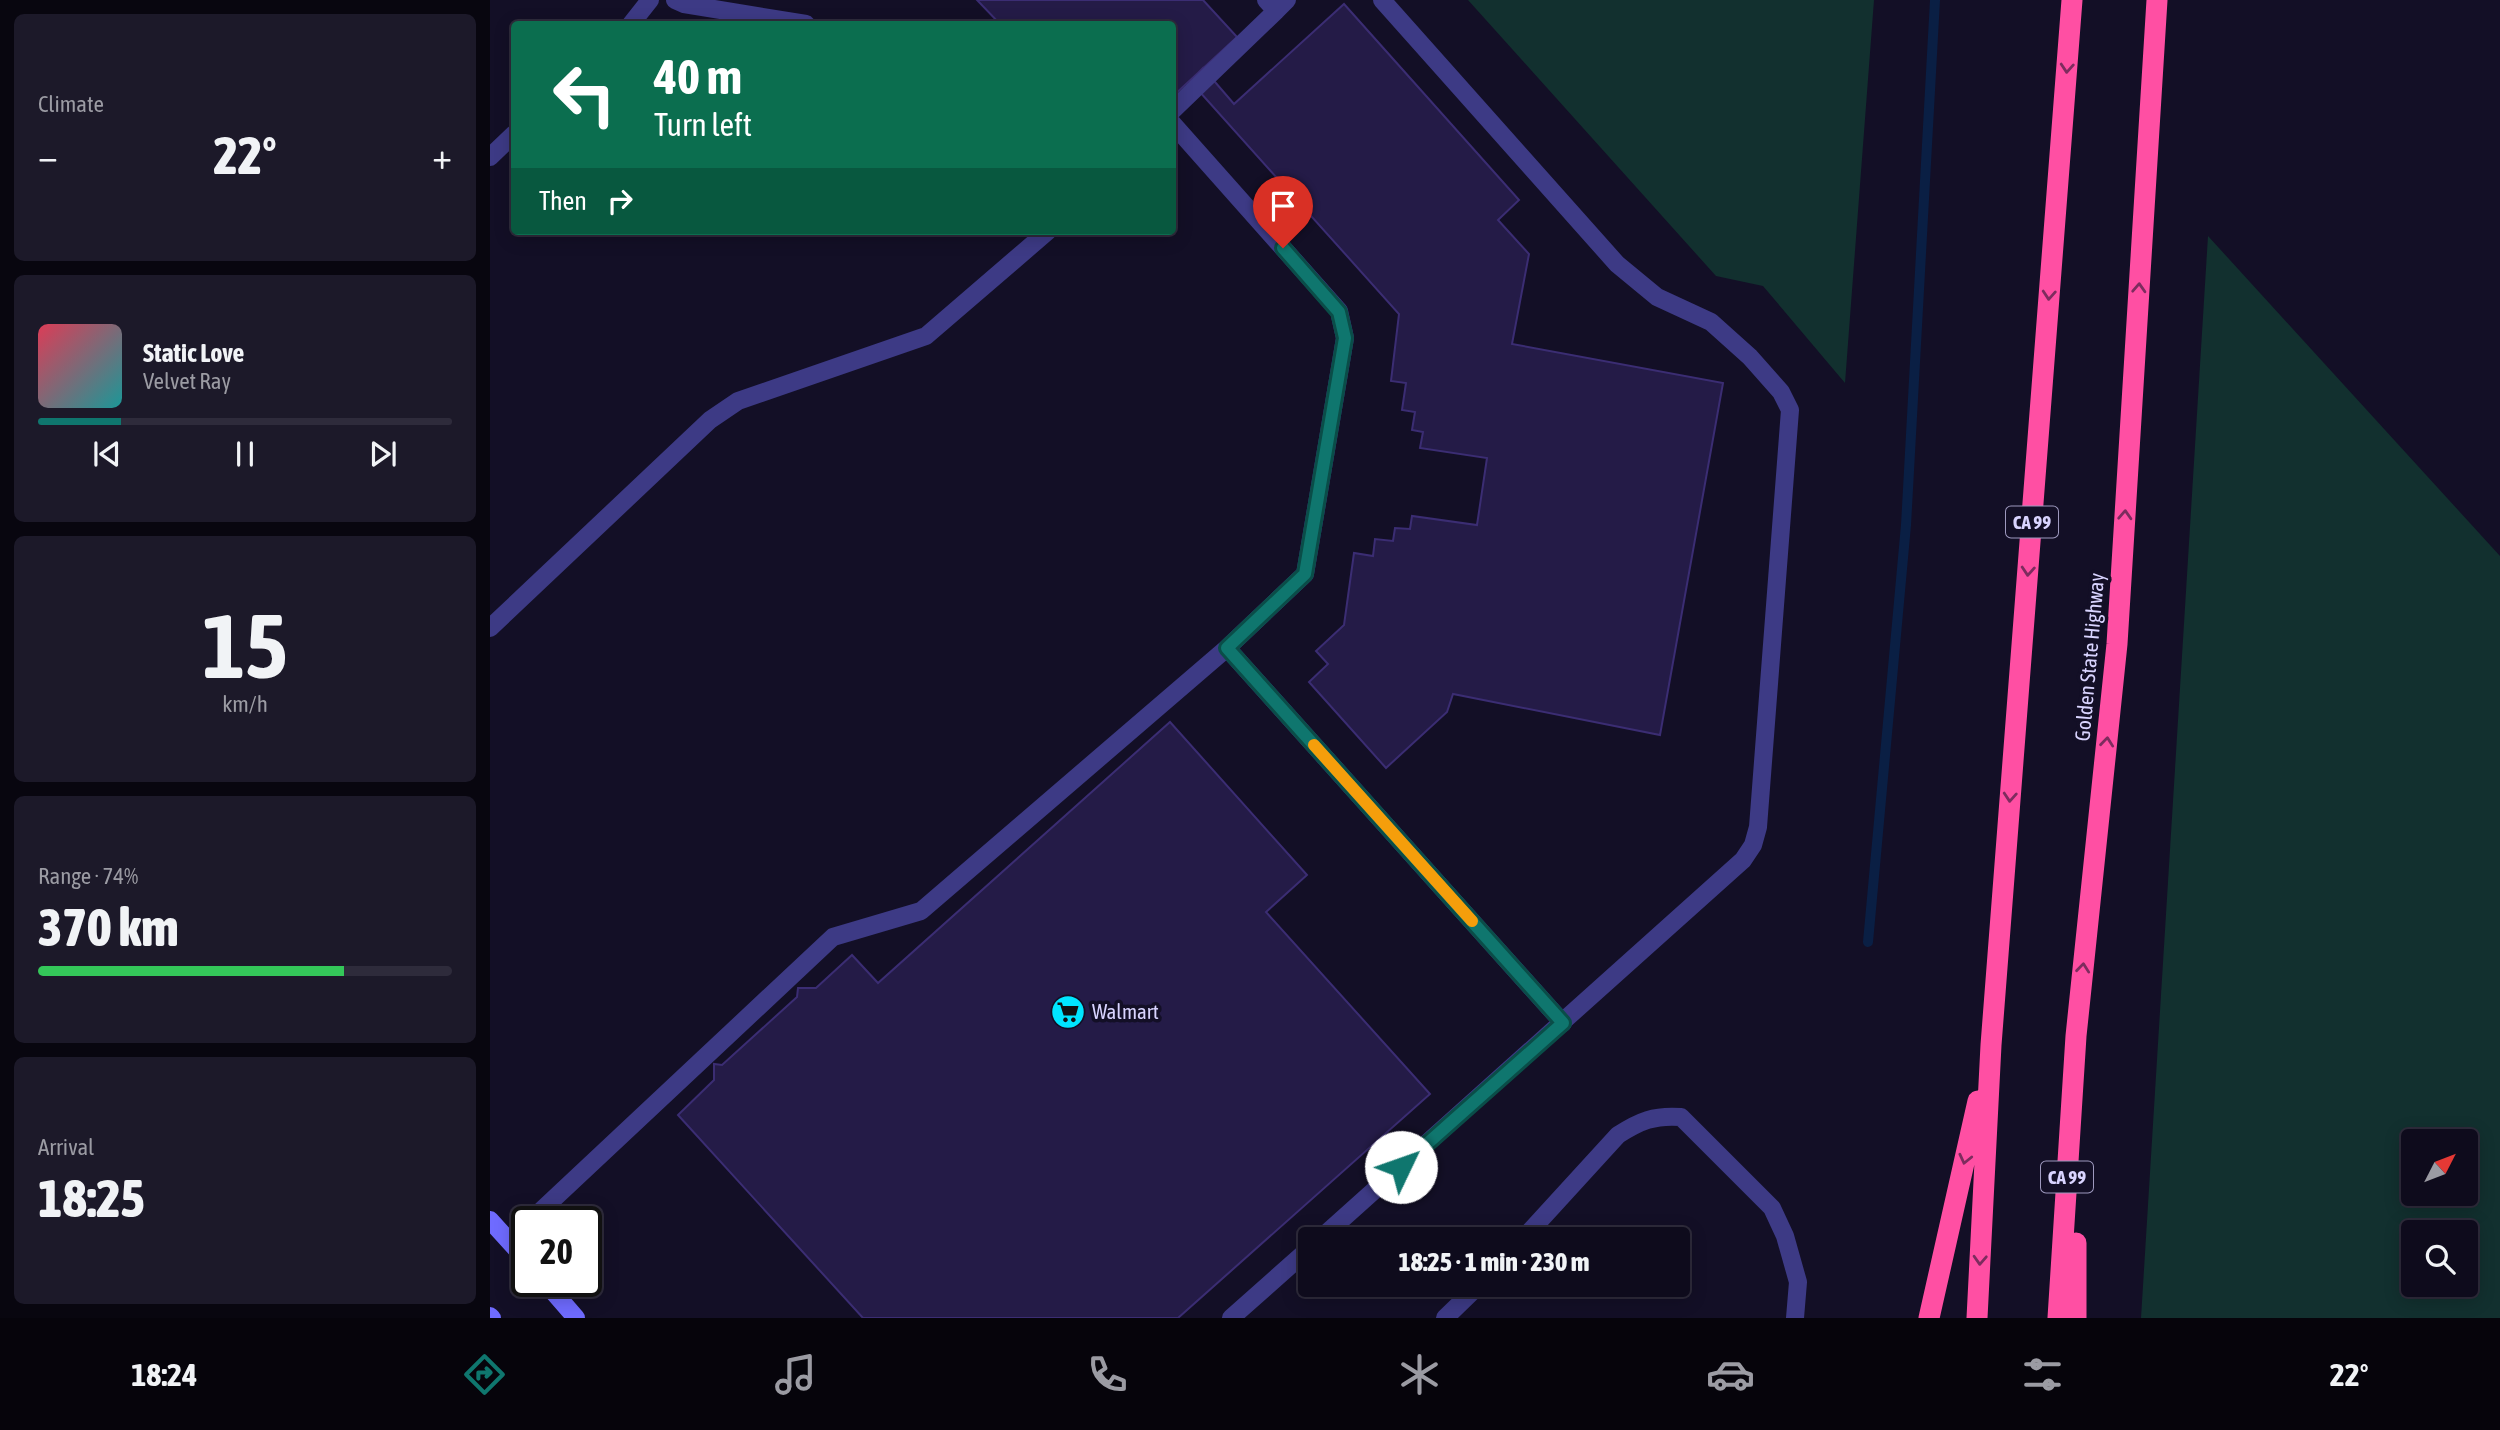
<!DOCTYPE html>
<meta charset="utf-8">
<style>
body{margin:0;font-family:"Asap Condensed",sans-serif;background:#1c1929;color:#f1f3f6;height:100vh;display:flex;flex-direction:column;font-size:26px;white-space:nowrap}
*{box-sizing:border-box;margin:0}
p{font-size:23px;color:#9b9ba3}
.icon{flex:none;width:38px;height:38px;fill:none;stroke:currentColor;stroke-width:2;stroke-linecap:round;stroke-linejoin:round}
.map{position:relative;flex:1;overflow:hidden}
.drawer{display:flex;flex-direction:column;gap:14px;padding:14px;background:#08060f;width:490px}
.drawer>*{flex:none}
.guide{position:absolute;left:21px;top:21px;width:665px;height:214px;border-radius:7px;box-shadow:0 4px 18px #0003,0 0 0 2px #2e2b3b;background:#0b6e4f;color:#fff;overflow:hidden}
.needle{width:46px;rotate:48deg}
.buttons{position:absolute;left:1911px;top:1129px;display:grid;gap:14px}
.buttons a{display:grid;place-items:center;width:77px;height:77px;border-radius:7px;background:#0e0b1c;box-shadow:0 4px 18px #0003,0 0 0 2px #2e2b3b;font-size:35px}
.speed{position:absolute;left:21px;top:1206px;display:flex;gap:14px;font-size:35px;font-weight:700;text-align:center}
.speed>*{display:grid;place-content:center;width:91px;height:91px;border-radius:50%;background:#0e0b1c;box-shadow:0 4px 18px #0003,0 0 0 2px #2e2b3b;line-height:1}
.speed .limit{border:4px solid #111;border-radius:10px;background:#fff;color:#111}
.pin{position:absolute;display:grid;place-items:center;width:60px;height:60px;color:#fff;margin:-72px -30px;border-radius:50% 50% 50% 0;rotate:-45deg;box-shadow:0 0 7px #0007}
.pin .icon{rotate:45deg}
.me{position:absolute;width:77px;margin:-38px;rotate:48deg;stroke-linejoin:round;filter:drop-shadow(0 0 5px #0008)}
.turn{display:flex;align-items:center;gap:24px;height:147px;padding:0 28px;font-size:32px}
.turn .icon{width:91px;height:91px;stroke-width:2.5}
.turn b{display:block;font-size:49px;line-height:60px}
.then{display:flex;align-items:center;height:66px;padding:0 28px;background:#0003;gap:14px;font-size:26px}
.big{font-size:52px;font-weight:800;line-height:1.1}
.drawer .tile{flex:1;display:flex;flex-direction:column;justify-content:center;gap:10px;min-width:0;padding:0 24px;border-radius:10px;background:#1c1929}
.drawer .dial{align-items:center;gap:0}
.dial b{font-size:91px;line-height:1}
.song{display:flex;align-items:center;gap:21px}
.cover{width:84px;height:84px;border-radius:10px;background:linear-gradient(135deg,hsl(350 70% 55%),hsl(180 70% 35%))}
.played{height:7px;border-radius:4px;background:linear-gradient(90deg,#0f766e 20%,#2e2b3b 20%)}
.keys{display:flex;justify-content:space-around;direction:ltr}
.heat{display:flex;justify-content:space-between;align-items:center;font-size:38px;direction:ltr}
.charge{height:10px;border-radius:5px;background:linear-gradient(90deg,#34c759 74%,#2e2b3b 0)}
.trip{position:absolute;left:808px;top:1227px;width:392px;height:70px;border-radius:7px;background:#0e0b1c;box-shadow:0 4px 18px #0003,0 0 0 2px #2e2b3b;font-weight:800;line-height:70px;text-align:center}
.menu{display:flex;height:112px;justify-content:space-around;align-items:center;background:#06040b;color:#9b9ba3}
.menu .icon{width:49px;height:49px}
.menu .active{color:#0f766e}
.menu b{font-size:32px;color:#f1f3f6}
main{display:flex;flex:1;min-height:0}
.map>svg:first-child{display:block}
</style>
<main>
<section class="drawer">
<div class="tile"><p>Climate</p>
<div class="heat"><a>−</a><b class="big">22°</b><a>+</a></div>
</div>
<div class="tile">
<div class="song"><i class="cover"></i><div><b>Static Love</b><p>Velvet Ray</p></div></div>
<div class="played"></div>
<div class="keys"><svg class="icon" aria-label="previous" viewBox="0 0 24 24"><path d="M18 5L8 12l10 7zM5 5v14"/></svg><svg class="icon" aria-label="pause" viewBox="0 0 24 24"><path d="M8 5v14M16 5v14"/></svg><svg class="icon" aria-label="next" viewBox="0 0 24 24"><path d="M6 5l10 7-10 7zM19 5v14"/></svg></div>
</div>
<div class="tile dial"><b>15</b><p>km/h</p></div>
<div class="tile"><p>Range · 74%</p><b class="big">370 km</b><div class="charge"></div></div>
<div class="tile"><p>Arrival</p><b class="big">18:25</b></div>
</section>
<div class="map">
<svg width="2010" height="1318" viewBox="0 0 2010 1318">
<rect width="100%" height="100%" fill="#130f26"/>
<path fill="#12302f" fill-rule="evenodd" d="M978,0H1384L1355,383L1273,286L1226,276Z
M1718,236L2010,556V1318H1651ZM1923,1141H1976V1194H1923ZM1923,1232H1976V1284H1923Z"/>
<g fill="none" stroke-linecap="round" stroke-linejoin="round">
<path stroke="#0a1f44" stroke-width="10" d="M1378,942L1416,525L1445,0"/>
</g>
<path fill="#241b47" stroke="#3b2d73" stroke-width="2" d="M487,0H713L747,37L682,97V24H510Z
M854,4L1029,200L1008,220L1039,254L1022,344L1233,383L1170,735L963,694L957,712L896,768L819,682L838,664L826,651L854,625L864,553L883,556L885,539L903,541L905,528L920,529L922,516L987,525L997,458L930,448L933,432L922,430L925,412L912,410L916,383L901,381L909,314L700,81L713,68L744,104Z
M680,722L817,875L776,912L940,1094L688,1318H373L188,1115L224,1080V1064L232,1065L307,997L308,988H326L362,955L388,983Z"/>
<g fill="none" stroke-linecap="round" stroke-linejoin="round">
<path stroke="#3d3a85" stroke-width="18" d="M185,0L194,4L316,24
M776,0L786,11L797,0
M141,24L160,0
M682,111L786,11
M0,157L24,134
M0,628L220,420L248,401L436,336L558,231
M737,648L1073,1023
M39,1222L343,937L431,911L737,648L815,574L855,338L849,311L682,123
M830,1239L1253,860L1263,845L1268,827L1300,410L1291,392L1260,357L1221,322L1167,297L1127,264L892,0
M1033,1239L1128,1135C1150,1121 1164,1115 1191,1117L1282,1208L1295,1236L1308,1282L1305,1318
M741,1318L821,1247
M955,1318L990,1284"/>
<path stroke="#6f6bff" stroke-width="18" d="M0,1220L37,1261
M54,1281L86,1318
M0,1316L2,1318"/>
<path stroke="#ff4fa3" stroke-width="21" d="M1439,1318L1488,1101
M1487,1318L1501,1045L1582,0
M1568,1318L1586,1036L1627,644L1667,0
M1586,1318V1243"/>
</g>
<defs><path id="oneway-chevron" d="M-2-3.5L2.5 0L-2 3.5" fill="none" stroke-width="1.6" stroke-linecap="round" stroke-linejoin="round" transform="scale(1.75)"/></defs>
<g stroke="#7d2c5e">
<use href="#oneway-chevron" transform="translate(1577 68) rotate(94)"/>
<use href="#oneway-chevron" transform="translate(1649 288) rotate(-87)"/>
<use href="#oneway-chevron" transform="translate(1559 295) rotate(94)"/>
<use href="#oneway-chevron" transform="translate(1635 515) rotate(-87)"/>
<use href="#oneway-chevron" transform="translate(1538 571) rotate(94)"/>
<use href="#oneway-chevron" transform="translate(1617 742) rotate(-84)"/>
<use href="#oneway-chevron" transform="translate(1520 797) rotate(94)"/>
<use href="#oneway-chevron" transform="translate(1593 968) rotate(-84)"/>
<use href="#oneway-chevron" transform="translate(1475 1159) rotate(103)"/>
<use href="#oneway-chevron" transform="translate(1490 1260) rotate(93)"/>
</g>
<g fill="none" stroke-linecap="round" stroke-linejoin="round">
<g stroke="#0a4d48" stroke-width="18">
<path id="route" d="M793,248L849,312L855,338L815,574L737,648L1073,1023L911,1167"/>
</g>
<use href="#route" stroke="#0f766e" stroke-width="12"/>
<path stroke="#f59e0b" stroke-width="12" d="M824,745L982,921"/>
</g>
<defs>
<g id="supermarket-disc" transform="scale(1.75)"><circle r="9.5" fill="#00e5ff" stroke="#130f26"/><path d="M-6-5.5h2.5l.6 2H6L4.5 2H-2.5L-4.4-4H-6ZM-1.5 3.2a1.3 1.3 0 1 0 .1 0ZM3 3.2a1.3 1.3 0 1 0 .1 0Z" fill="#111"/></g>
</defs>
<g fill-rule="evenodd">
<use href="#supermarket-disc" x="578" y="1012"/>
</g>
<g text-anchor="middle" stroke-width="7" stroke-linejoin="round" paint-order="stroke">
<g fill="#130f26" stroke="#9e99be" stroke-width="2">
<rect x="1516" y="506.5" width="52" height="31" rx="5"/>
<rect x="1551" y="1161.5" width="52" height="31" rx="5"/>
</g>
<g font-size="19" font-weight="bold" fill="#d9d4ff">
<text x="1542" y="529">CA 99</text>
<text x="1577" y="1184">CA 99</text>
</g>
<g font-size="21" fill="#d9d4ff" stroke="#130f26">
<text transform="translate(1600 657) rotate(-85)" y="7">Golden State Highway</text>
</g>
<g font-size="21" fill="#d9d4ff" stroke="#130f26" text-anchor="start">
<text x="602" y="1019">Walmart</text>
</g>
</g>
</svg>
<div class="buttons">
<a><svg class="needle" viewBox="-14 -14 28 28"><path d="M0-13l5 13h-10z" fill="#e53935"/><path d="M0 13l5-13h-10z" fill="#9b9ba3"/></svg></a>
<a><svg class="icon" aria-label="search" viewBox="0 0 24 24"><circle cx="10" cy="10" r="6"/><path d="M15 15l6 6"/></svg></a>
</div>
<div class="speed"><div class="limit">20</div></div>
<div class="pin" style="left:793px;top:248px;background:#d93025"><svg class="icon" aria-label="arrive" viewBox="0 0 24 24"><path d="M6 21V4h12l-3 4 3 4H6"/></svg></div>
<svg class="me" style="left:911px;top:1167px" viewBox="-20 -20 40 40"><circle r="19" fill="#fff"/><path d="M0-13L10 11 0 6-10 11z" fill="#0f766e"/></svg>
<div class="trip">18:25 · 1 min · 230 m</div>
<div class="guide">
<div class="turn"><svg class="icon" aria-label="left" viewBox="0 0 24 24"><path d="M17 20v-9H6M10 6l-5 5 5 5"/></svg><div><b>40 m</b>Turn left</div></div>
<div class="then">Then<svg class="icon" aria-label="right" viewBox="0 0 24 24"><path d="M7 20v-9h11M14 6l5 5-5 5"/></svg></div>
</div>
</div>
</main>
<nav class="menu">
<b>18:24</b>
<svg class="icon active" aria-label="directions" viewBox="0 0 24 24"><path d="M12 3l9 9-9 9-9-9zM9 14v-3h6M13 9l2 2-2 2"/></svg>
<svg class="icon" aria-label="music" viewBox="0 0 24 24"><path d="M9 18V5l10-2v13"/><circle cx="6" cy="18" r="3"/><circle cx="16" cy="16" r="3"/></svg>
<svg class="icon" aria-label="phone" viewBox="0 0 24 24"><path d="M5 4h4l2 5-3 2q2 4 5 5l2-3 5 2v4C11 20 4 13 5 4z"/></svg>
<svg class="icon" aria-label="climate" viewBox="0 0 24 24"><path d="M12 3v18M4 7l16 10M4 17L20 7"/></svg>
<svg class="icon" aria-label="car" viewBox="0 0 24 24"><path d="M5 17H2v-5l4-1 3-4h7l3 4 3 1v5h-3M9 17h6M6 11h13"/><circle cx="7" cy="17" r="2"/><circle cx="17" cy="17" r="2"/></svg>
<svg class="icon" aria-label="filters" viewBox="0 0 24 24"><path d="M4 7h16M4 17h16"/><circle cx="9" cy="7" r="2"/><circle cx="15" cy="17" r="2"/></svg>
<b>22°</b>
</nav>
